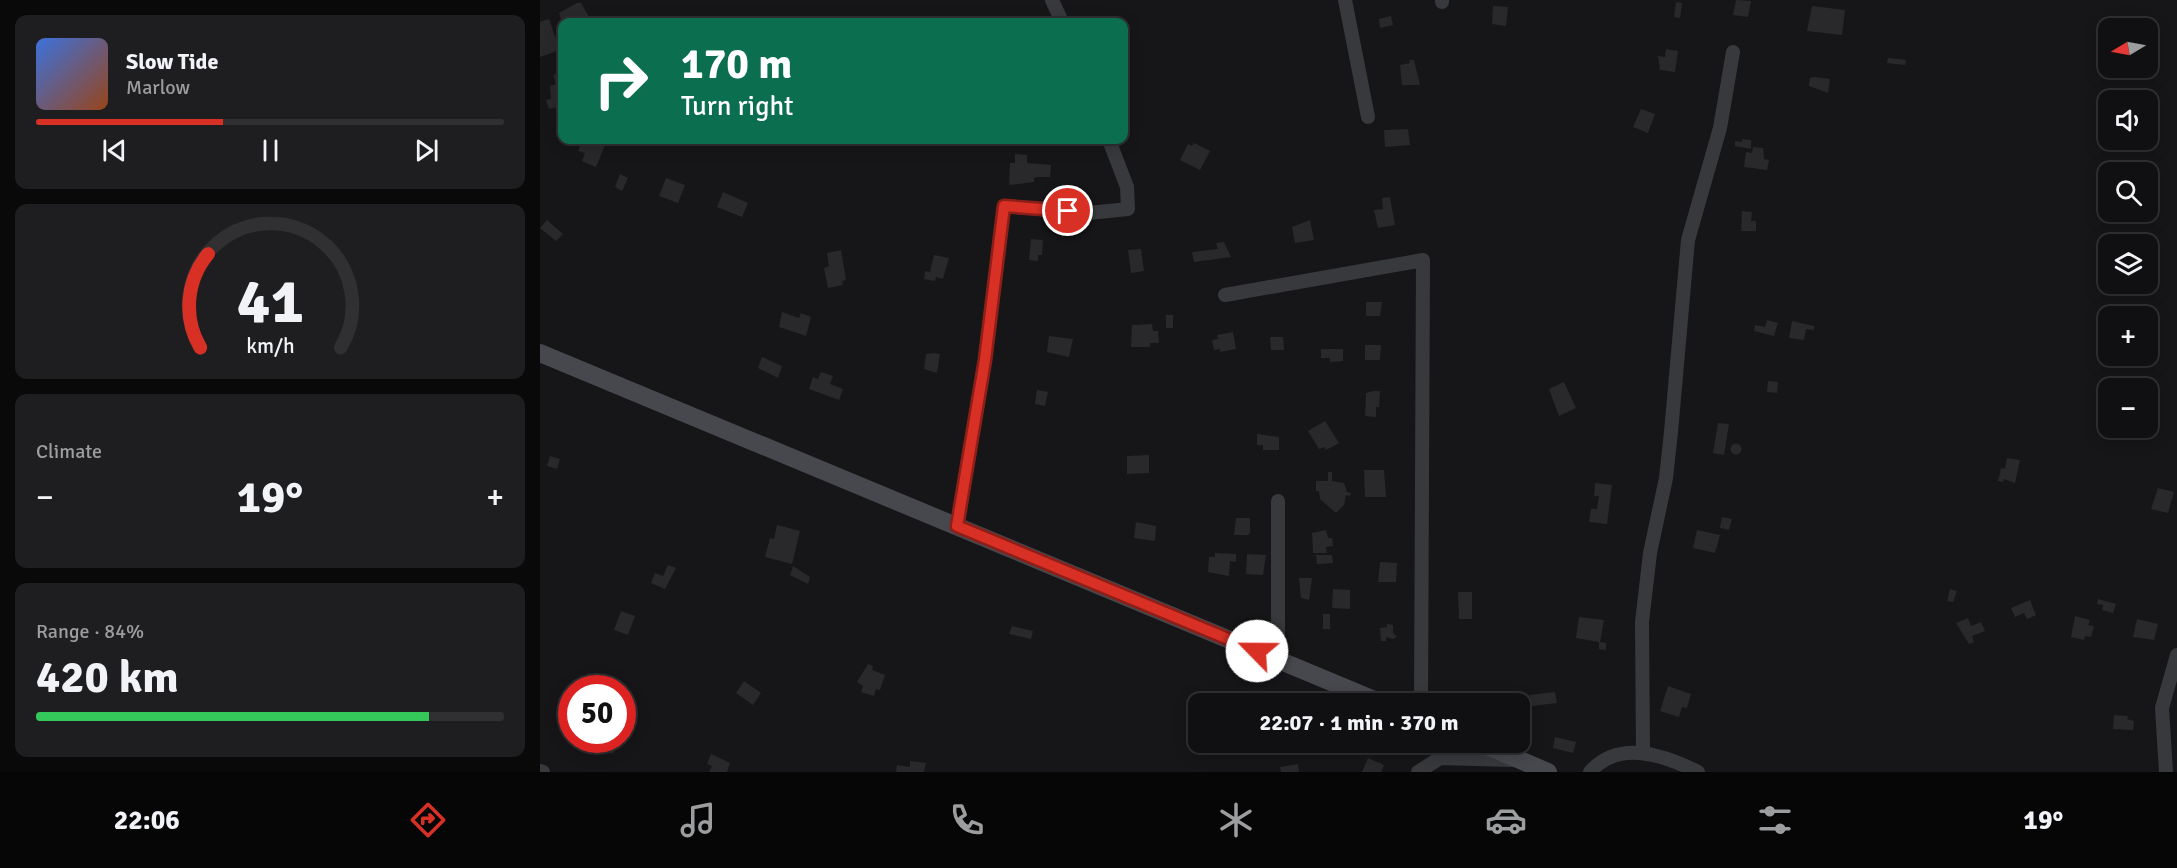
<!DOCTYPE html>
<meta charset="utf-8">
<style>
body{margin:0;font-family:Signika,sans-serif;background:#1e1e20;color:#f1f3f6;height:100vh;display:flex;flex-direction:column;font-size:22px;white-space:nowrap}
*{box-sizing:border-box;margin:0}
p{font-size:20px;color:#9c9d9f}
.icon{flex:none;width:33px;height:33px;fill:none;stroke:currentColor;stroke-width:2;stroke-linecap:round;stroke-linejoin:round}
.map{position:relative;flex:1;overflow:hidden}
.drawer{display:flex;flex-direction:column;gap:15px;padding:15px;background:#09090a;width:540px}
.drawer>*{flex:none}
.top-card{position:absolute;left:18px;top:18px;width:570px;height:126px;border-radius:12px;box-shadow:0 3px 15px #0003,0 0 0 2px #303032;background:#0b6e4f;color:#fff;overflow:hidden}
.needle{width:39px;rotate:260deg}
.controls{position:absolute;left:1558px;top:18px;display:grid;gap:12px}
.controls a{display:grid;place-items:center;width:60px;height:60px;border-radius:12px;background:#101012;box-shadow:0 3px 15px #0003,0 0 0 2px #303032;font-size:30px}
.speed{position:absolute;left:18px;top:675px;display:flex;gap:12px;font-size:30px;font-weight:700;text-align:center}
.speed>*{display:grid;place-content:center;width:78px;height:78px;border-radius:50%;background:#101012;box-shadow:0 3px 15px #0003,0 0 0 2px #303032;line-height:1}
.speed .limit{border:9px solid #d22;background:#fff;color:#111}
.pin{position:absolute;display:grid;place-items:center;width:51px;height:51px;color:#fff;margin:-26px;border:3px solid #fff;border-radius:50%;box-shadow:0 2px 6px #0007}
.me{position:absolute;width:66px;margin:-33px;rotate:293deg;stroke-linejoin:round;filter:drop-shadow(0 0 4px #0008)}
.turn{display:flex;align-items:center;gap:21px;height:126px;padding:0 24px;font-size:27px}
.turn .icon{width:78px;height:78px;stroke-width:2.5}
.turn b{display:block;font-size:42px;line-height:51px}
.big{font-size:45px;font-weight:700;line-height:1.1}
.drawer .card{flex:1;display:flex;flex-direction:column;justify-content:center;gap:9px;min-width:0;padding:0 21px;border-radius:12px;background:#1e1e20}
.drawer .dial{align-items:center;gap:0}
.dial svg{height:156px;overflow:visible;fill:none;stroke:#303032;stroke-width:7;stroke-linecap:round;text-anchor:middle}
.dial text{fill:#f1f3f6;stroke:none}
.song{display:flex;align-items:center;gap:18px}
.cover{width:72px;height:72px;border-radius:9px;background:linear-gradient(135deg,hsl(220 70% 55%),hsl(20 70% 35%))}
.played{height:6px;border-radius:3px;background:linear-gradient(90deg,#d93025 40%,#303032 40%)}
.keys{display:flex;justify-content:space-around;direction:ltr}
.heat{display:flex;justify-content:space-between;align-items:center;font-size:33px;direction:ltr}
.charge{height:9px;border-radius:4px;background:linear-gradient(90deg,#34c759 84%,#303032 0)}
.trip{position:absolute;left:648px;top:693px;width:342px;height:60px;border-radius:12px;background:#101012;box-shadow:0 3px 15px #0003,0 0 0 2px #303032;font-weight:700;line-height:60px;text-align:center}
.dock{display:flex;height:96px;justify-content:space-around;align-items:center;background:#060607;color:#9c9d9f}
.dock .icon{width:42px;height:42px}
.dock .active{color:#d93025}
.dock b{font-size:27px;color:#f1f3f6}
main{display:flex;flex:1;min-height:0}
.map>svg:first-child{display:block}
</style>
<main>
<section class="drawer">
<div class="card">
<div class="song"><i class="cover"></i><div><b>Slow Tide</b><p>Marlow</p></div></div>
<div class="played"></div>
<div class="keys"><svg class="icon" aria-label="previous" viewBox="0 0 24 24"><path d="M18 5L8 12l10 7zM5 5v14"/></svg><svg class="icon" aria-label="pause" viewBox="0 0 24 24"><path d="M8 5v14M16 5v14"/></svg><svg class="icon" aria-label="next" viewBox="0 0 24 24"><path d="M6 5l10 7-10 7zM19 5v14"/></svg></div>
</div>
<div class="card dial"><svg viewBox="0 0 100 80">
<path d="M14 69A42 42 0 1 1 86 69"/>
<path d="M14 69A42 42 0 0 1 18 21" stroke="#d93025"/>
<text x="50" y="56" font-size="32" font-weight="700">41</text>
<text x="50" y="72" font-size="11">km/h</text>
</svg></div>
<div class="card"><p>Climate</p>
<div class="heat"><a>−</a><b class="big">19°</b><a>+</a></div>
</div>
<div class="card"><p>Range · 84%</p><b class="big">420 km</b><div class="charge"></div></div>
</section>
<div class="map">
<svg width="1637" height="772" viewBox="0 0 1637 772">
<rect width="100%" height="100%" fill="#161618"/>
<path fill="#29292c" d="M1196,0L1211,1L1208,17L1193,15Z
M1136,2L1142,3L1140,18L1134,17Z
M37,3H41L52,22H22L19,13Z
M953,6L968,7L966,26L952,24Z
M1272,6L1305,10L1302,35L1267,31Z
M851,16L853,25L840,28L839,19Z
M9,19L20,50L0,57V22Z
M1126,49L1138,51L1135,72L1120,70L1118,56L1125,57Z
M1348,58L1366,60L1365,65L1347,63Z
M869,60H874L880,85H862L860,65L870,63Z
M22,72V106L9,109L6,100L11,99L10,86L16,84L13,75Z
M1274,77L1290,79L1288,93L1269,86L1270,78Z
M1101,109L1115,114L1108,133L1093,127Z
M868,129L870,145L845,147L844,130Z
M1202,139L1211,140V149L1195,146V141L1202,142Z
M43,140H67L56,167L42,161L45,153L38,151Z
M654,143L670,151L660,170L640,160L648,144L652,146Z
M1213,147L1223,148L1224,159L1229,160L1227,170L1204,167L1206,152L1212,153Z
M475,154L487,155V163L511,165L510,177H497L494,178V182L469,185L470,163H475Z
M80,174L88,178L82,191L75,187Z
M126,178L145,185L138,203L119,196Z
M183,192L208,203L202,217L177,207Z
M850,197L855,225L838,228L834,210L843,209L842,198Z
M1202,211L1212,212L1211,221H1216V231H1201Z
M7,220L23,234L16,241L0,228Z
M770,220L774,240L755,243L752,227Z
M491,239L503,240L502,255H498V261L489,260Z
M684,242L691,257L654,262L652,252L678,249L676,243Z
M601,249L604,271L591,273L588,250Z
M301,250L306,280L302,281L303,285L288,288L284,268L289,266L287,253Z
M394,255L409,258L403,279L396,277L395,281L384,279L385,271L390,272Z
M826,302H842L840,316H826Z
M242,312L259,318L261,313L271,317L266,336L239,327Z
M626,315H633V328H626Z
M1227,320L1238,323L1234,336L1214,331L1215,325L1225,327Z
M1252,321L1274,326V330L1266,329L1264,340L1249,338Z
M612,324L613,331H618L619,343H610V347H591L592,325Z
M693,332L696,349L680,352V349L674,350L672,340L678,339L677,335Z
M509,336L533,339L529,357L507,352Z
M730,337H743L744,350H731Z
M825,345H841L840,360H825Z
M781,349H803V361L790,362V358H781Z
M395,353L400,354L397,373L384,369L386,354Z
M222,357L242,366L238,378L218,368Z
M281,372L293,376L290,384L303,389L299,400L269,389L273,377L278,379Z
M1228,381L1238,382L1237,393L1227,392Z
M1024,382L1036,408L1019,416L1009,389Z
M497,390L508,392L505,406L495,404Z
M833,391H840L839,407H836V417L825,416L826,393Z
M785,421L799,443L786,450L784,447L779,449L768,431Z
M1178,423L1189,424L1184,455L1173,453Z
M717,434L739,437V450H723V445H717Z
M1190.5 449a5.5 5.5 0 1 1 11 0a5.5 5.5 0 1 1-11 0Z
M609,455V473L587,474V456Z
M10,456L20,459L17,469L7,466Z
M1467,458L1480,460L1475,483L1464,479L1463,482L1458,481L1461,468L1465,469Z
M824,470H844L846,497H825Z
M788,472H792V481L804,483L807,492L811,493L810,496L806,495L804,505L796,513L780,499L779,491H776V481H788Z
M1055,483L1072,485L1067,524L1049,522L1051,509H1057L1059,496H1054Z
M1618,488L1634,492L1628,513L1611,509Z
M1182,517L1192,519L1189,530L1180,528Z
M696,518H710V533L708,535H694Z
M596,522L616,526L615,541L594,538Z
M237,525L260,531L252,564L225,557L230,538L234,539Z
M786,530L788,538H792L793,546L786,547L787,553H773L772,533Z
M1157,530L1180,535L1175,553L1153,548Z
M675,553L696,554V562L690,561L689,576L668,572L669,557H675Z
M707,554L726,555L723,575L706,574Z
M776,555H792L793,563L777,564Z
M840,562L857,563L856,582H838Z
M128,565L136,568L125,589L111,583L115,573L123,576Z
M253,566L270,577L268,584L250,575Z
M759,578H772L769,600L761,598Z
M793,589L810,590V609L792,608Z
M1410,589L1417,591L1413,602L1407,601Z
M918,592H932V619H919Z
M1558,599L1576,604L1573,613L1562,610L1563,605L1557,604Z
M1490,600L1496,615L1487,619L1484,613L1475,617L1471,608Z
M81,611L95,616L88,635L74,630Z
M783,614H790V629H783Z
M1535,616L1550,620L1548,625L1554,626L1551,637L1545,636L1544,640L1531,637Z
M1039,617L1064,620L1060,642L1066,643V650L1059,649V642L1036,638Z
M1428,618L1431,626L1441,622L1445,631L1432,636L1434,642L1429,644L1416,623Z
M1597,619L1618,624L1614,640L1593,637Z
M847,624L853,625V633L857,637L853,639L846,637V641H841L840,628L847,627Z
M472,626L493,631L491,639L469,634Z
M328,664L333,666L332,670L345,675L340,690L336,689L334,696L321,692L323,686L317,682Z
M204,681L221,693L213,705L196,693Z
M1128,686L1151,694L1147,708L1142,707L1139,717L1120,711Z
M1015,692L1017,703L992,706L989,695Z
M1574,715L1588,716L1587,719L1594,721L1593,730L1573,729Z
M1015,737L1036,742L1033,753L1013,748Z
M71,740H78L73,754L66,751Z
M171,754L190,763L187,772H169L172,766L167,764Z
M828,758L844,765L841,772H822Z
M370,761L386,763L384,772H356L357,765L370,767Z
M758,764L759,772H741L740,767Z"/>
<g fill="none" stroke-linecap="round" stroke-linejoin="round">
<path stroke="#38393d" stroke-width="14" d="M512,0L522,22
M805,0L828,117
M902,0V2
M685,295L883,260L881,704
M738,501V659
M417,526L445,360L464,206L549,213L588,209L587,187L569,140
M1103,751L1102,622L1110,553L1126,478L1131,432L1148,240L1180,128L1193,52
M0,771L3,772
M878,772L900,758L974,760
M1050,772C1079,739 1124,755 1158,772
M1626,772L1622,708L1637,655"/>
<path stroke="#46484d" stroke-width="18" d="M0,353L844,704
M938,742L1008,772"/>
</g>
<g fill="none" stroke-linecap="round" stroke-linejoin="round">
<g stroke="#8d1f18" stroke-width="15">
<path id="route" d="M528,211L464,206L445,360L417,526L717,651"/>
</g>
<use href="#route" stroke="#d93025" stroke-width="10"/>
</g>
</svg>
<div class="controls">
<a><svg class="needle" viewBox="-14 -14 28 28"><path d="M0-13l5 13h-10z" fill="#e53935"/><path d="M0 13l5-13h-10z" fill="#9c9d9f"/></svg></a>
<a><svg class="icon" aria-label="sound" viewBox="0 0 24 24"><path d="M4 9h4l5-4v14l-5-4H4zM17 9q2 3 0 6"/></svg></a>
<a><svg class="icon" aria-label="search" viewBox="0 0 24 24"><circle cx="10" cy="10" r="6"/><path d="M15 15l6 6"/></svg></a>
<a><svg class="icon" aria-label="layers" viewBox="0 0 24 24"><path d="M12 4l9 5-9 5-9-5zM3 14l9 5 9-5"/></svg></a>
<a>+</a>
<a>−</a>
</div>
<div class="speed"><div class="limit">50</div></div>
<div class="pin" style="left:528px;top:211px;background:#d93025"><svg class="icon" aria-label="arrive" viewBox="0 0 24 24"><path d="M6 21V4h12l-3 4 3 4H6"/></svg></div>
<svg class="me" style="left:717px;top:651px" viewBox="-20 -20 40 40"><circle r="19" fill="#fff"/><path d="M0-13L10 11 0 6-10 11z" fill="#d93025"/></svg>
<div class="trip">22:07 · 1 min · 370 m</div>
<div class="top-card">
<div class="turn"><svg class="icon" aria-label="right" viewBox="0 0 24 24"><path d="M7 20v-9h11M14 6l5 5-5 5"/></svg><div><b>170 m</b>Turn right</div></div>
</div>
</div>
</main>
<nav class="dock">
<b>22:06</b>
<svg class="icon active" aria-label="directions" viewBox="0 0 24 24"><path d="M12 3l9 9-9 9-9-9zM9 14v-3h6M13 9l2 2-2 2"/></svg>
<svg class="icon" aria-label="music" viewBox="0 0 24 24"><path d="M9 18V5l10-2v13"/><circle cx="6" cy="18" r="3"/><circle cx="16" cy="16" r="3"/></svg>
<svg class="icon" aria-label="phone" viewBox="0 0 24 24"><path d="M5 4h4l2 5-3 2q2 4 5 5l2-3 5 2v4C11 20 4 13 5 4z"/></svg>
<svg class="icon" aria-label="climate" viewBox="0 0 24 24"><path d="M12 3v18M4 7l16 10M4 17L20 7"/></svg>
<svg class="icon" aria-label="car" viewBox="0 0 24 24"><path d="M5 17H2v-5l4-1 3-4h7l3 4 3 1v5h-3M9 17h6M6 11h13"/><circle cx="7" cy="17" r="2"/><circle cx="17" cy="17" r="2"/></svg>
<svg class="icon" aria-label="filters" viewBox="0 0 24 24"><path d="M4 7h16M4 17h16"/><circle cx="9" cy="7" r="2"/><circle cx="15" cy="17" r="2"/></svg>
<b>19°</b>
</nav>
